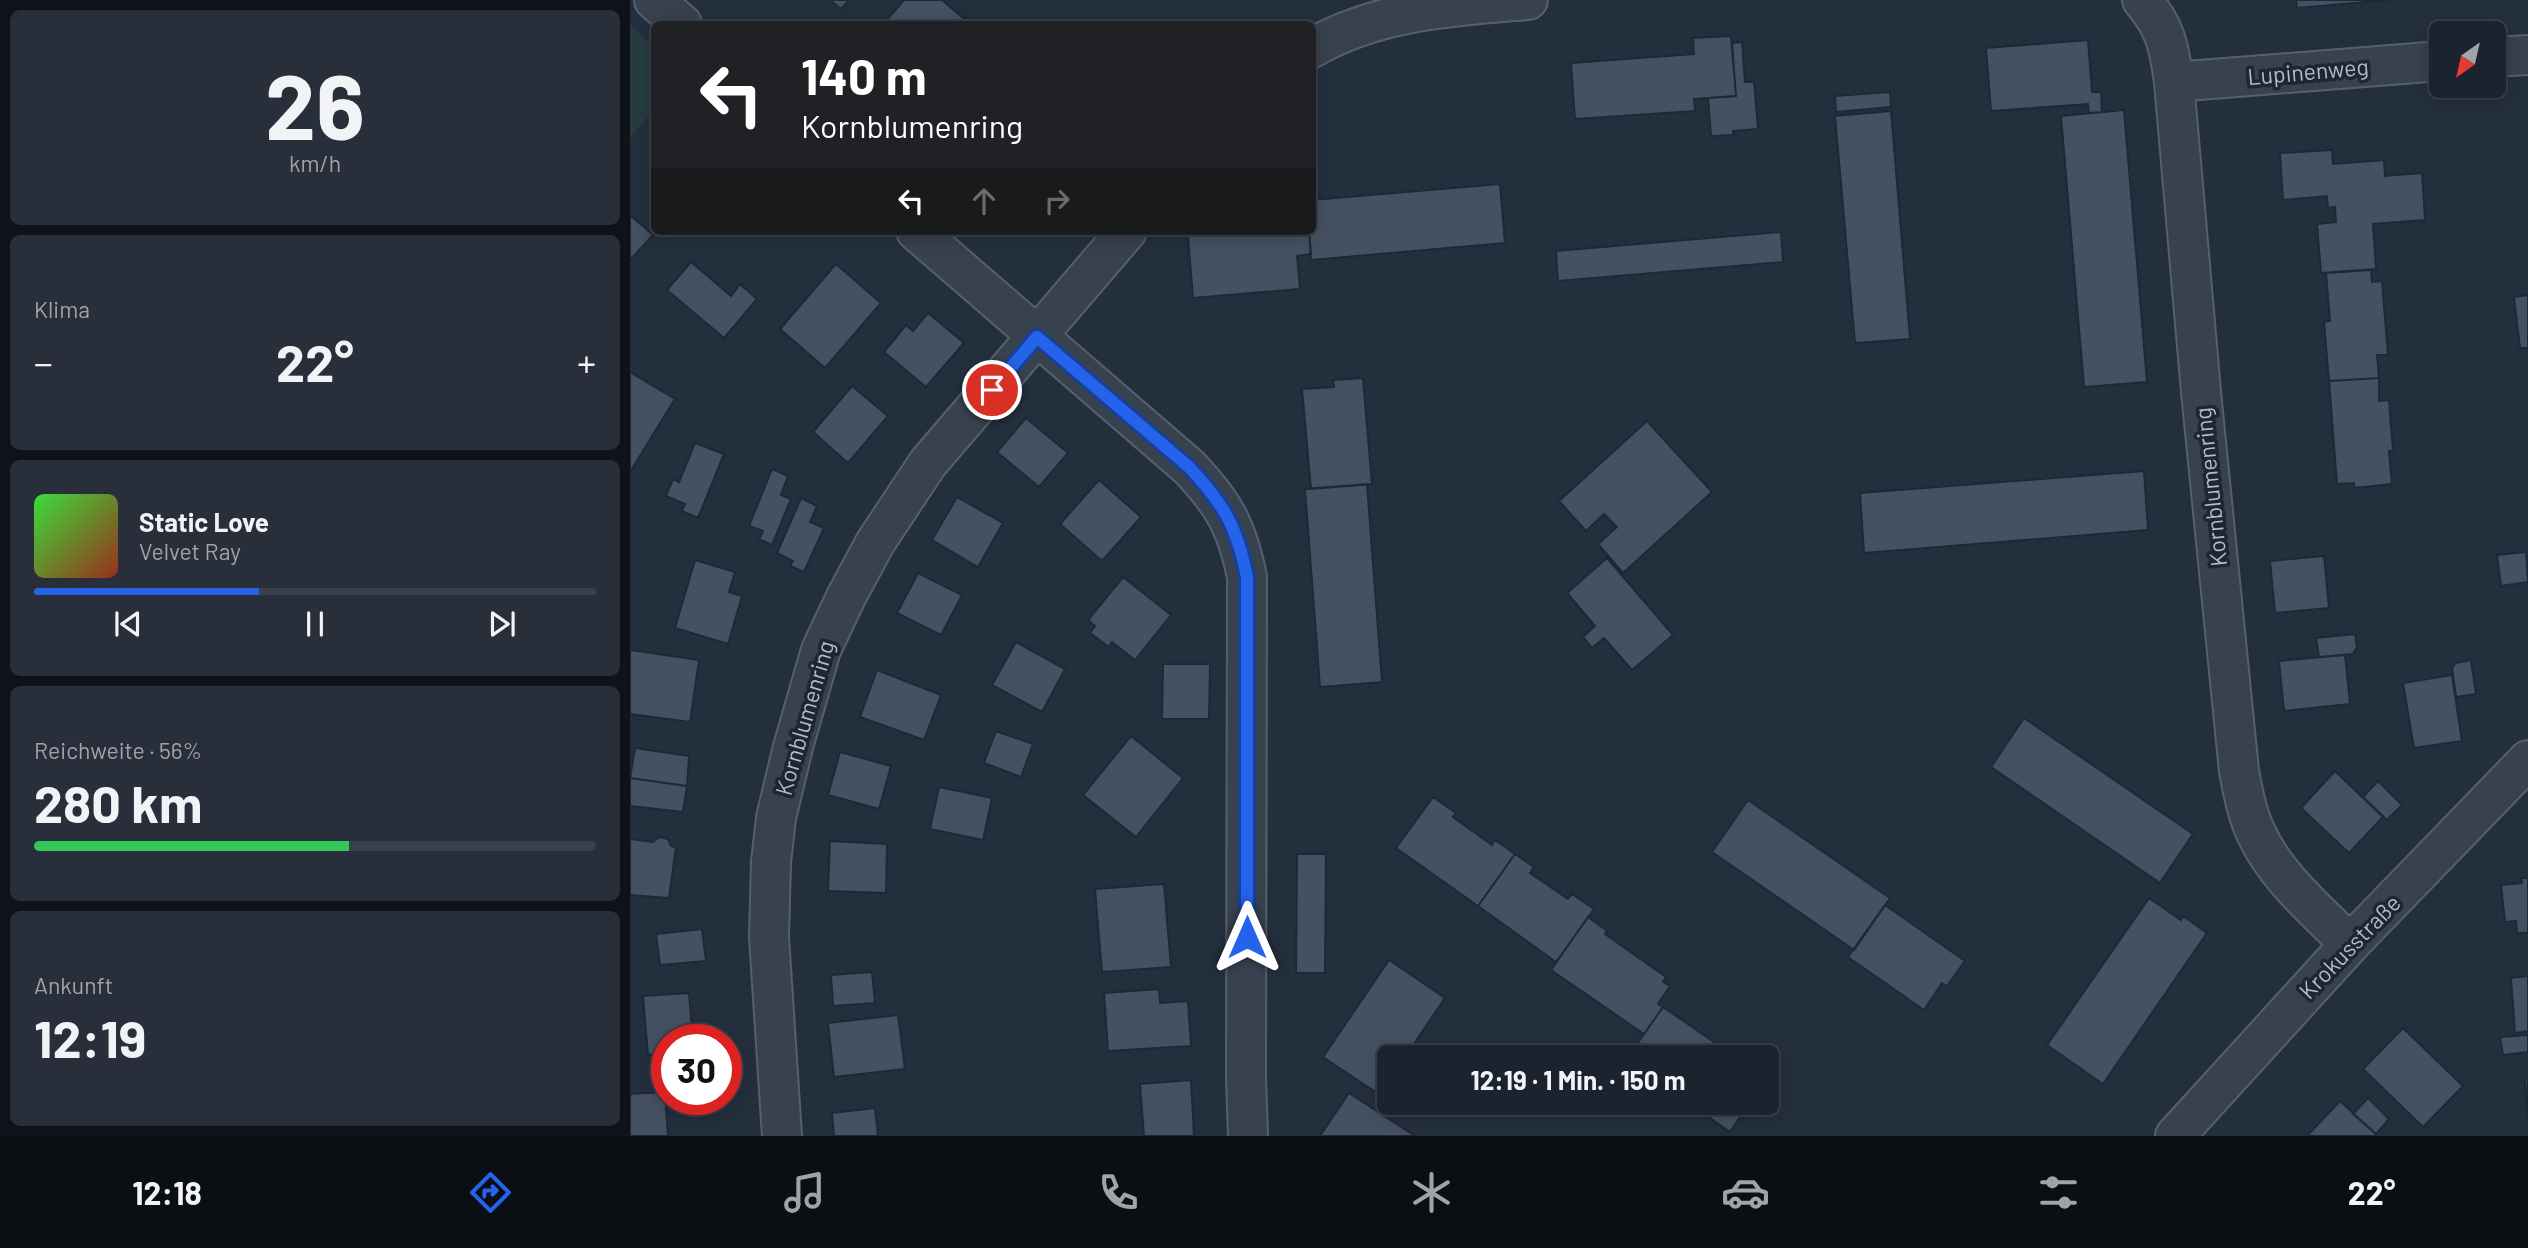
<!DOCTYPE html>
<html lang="de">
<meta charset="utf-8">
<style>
body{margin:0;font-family:Barlow,sans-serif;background:#282f3a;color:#f1f3f6;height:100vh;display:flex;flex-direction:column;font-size:26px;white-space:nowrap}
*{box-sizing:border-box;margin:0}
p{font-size:23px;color:#a0a4aa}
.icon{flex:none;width:38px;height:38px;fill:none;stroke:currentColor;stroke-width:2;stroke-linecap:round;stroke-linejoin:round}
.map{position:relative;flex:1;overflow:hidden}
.side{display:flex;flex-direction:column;gap:10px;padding:10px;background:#0f1319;width:630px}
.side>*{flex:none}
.top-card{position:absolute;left:21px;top:21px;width:665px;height:214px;border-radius:10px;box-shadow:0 4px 18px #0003,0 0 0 2px #39404a;background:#202124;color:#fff;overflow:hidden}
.needle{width:46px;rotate:214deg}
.controls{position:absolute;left:1799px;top:21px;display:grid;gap:14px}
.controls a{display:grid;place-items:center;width:77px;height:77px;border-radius:10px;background:#1b232e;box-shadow:0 4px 18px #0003,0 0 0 2px #39404a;font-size:35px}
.speed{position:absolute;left:21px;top:1024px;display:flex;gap:14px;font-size:35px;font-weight:700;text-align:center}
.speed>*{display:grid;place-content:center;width:91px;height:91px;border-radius:50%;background:#1b232e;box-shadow:0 4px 18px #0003,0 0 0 2px #39404a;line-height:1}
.speed .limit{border:10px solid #d22;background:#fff;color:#111}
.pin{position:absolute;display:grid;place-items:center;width:60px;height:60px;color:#fff;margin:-30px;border:4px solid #fff;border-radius:50%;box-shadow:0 2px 7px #0007}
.me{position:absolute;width:77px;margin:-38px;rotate:0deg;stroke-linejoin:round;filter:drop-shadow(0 0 5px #0008)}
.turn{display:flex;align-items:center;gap:24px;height:147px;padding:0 35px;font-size:32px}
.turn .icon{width:91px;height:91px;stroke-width:2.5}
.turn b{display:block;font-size:49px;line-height:60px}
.lanes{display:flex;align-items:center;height:66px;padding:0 35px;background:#0003;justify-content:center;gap:35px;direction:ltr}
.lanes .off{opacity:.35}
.big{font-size:52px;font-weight:700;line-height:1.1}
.side .widget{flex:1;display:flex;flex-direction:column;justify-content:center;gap:10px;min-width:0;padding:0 24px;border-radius:10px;background:#282f3a}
.side .dial{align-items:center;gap:0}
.dial b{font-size:91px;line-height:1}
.song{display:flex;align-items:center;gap:21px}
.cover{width:84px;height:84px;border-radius:10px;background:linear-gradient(135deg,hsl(120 70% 55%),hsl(10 70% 35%))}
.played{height:7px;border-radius:4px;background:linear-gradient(90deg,#2563eb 40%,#39404a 40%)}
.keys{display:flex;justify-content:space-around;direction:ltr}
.heat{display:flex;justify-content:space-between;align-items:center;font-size:38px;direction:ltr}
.charge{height:10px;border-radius:5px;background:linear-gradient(90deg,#34c759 56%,#39404a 0)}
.trip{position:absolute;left:747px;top:1045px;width:402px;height:70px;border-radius:10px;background:#1b232e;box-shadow:0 4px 18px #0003,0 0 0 2px #39404a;font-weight:700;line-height:70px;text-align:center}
.menu{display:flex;height:112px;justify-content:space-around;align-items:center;background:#0b0e12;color:#a0a4aa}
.menu .icon{width:49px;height:49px}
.menu .selected{color:#2563eb}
.menu b{font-size:32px;color:#f1f3f6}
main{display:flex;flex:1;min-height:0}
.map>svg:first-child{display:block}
</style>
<main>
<section class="side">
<div class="widget dial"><b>26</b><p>km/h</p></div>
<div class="widget"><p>Klima</p>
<div class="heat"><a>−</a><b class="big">22°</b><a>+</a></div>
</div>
<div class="widget">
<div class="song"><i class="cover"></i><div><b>Static Love</b><p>Velvet Ray</p></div></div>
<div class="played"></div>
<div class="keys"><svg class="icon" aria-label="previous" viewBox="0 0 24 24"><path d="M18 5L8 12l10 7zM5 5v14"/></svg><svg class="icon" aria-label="pause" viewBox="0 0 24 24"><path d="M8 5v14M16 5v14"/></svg><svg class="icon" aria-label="next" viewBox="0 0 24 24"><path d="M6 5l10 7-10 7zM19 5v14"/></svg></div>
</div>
<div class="widget"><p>Reichweite · 56%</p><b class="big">280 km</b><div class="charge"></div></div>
<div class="widget"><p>Ankunft</p><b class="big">12:19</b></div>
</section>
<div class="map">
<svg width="1898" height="1136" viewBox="0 0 1898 1136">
<rect width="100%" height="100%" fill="#242f3e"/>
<path fill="#263c3f" d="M0,25L24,46V109L0,138Z"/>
<path fill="#455162" stroke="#1f2835" stroke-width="2" d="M200,0H219L211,9Z
M274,0H312L340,24H258L255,22Z
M1666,0H1760L1667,8Z
M1101,36L1106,96L1064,99L1065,111L945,119L941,63L1064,54L1063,38Z
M1458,40L1462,92H1471L1472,112L1459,113L1458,104L1361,111L1356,48Z
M1112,42L1115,82H1124L1128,129L1103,131V135L1081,136L1078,98L1106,96L1102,43Z
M1260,92L1261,107L1206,112L1205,96Z
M1494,110L1517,382L1454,387L1431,116Z
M1261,111L1280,339L1225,343L1205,116Z
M1702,150L1703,164L1754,160L1755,176L1792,173L1795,220L1743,224L1746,269L1691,273L1687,224L1706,222L1705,207L1698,208L1697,196L1653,200L1650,153Z
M870,184L875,243L681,260L679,231H682V200Z
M0,215L23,235L0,260Z
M615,231H679L681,254L667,256L670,289L563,298L558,236Z
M1151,232L1153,262L928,281L926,251Z
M61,262L101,296L110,284L127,299L94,338L37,290Z
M206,264L251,303L195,368L150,329Z
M1741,270L1742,282L1752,281L1758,355H1747L1749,378L1699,381L1694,322L1700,321L1696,273Z
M1898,295V348H1890L1884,297Z
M298,313L334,343L296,387L254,352L276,325L283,331Z
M0,372L45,399L0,472Z
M733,378L742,484L681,489L672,389L704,387L703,380Z
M1749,378V401L1759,400L1763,451H1759L1762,484L1724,488V483L1707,484L1699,381Z
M222,386L258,416L218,463L183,432Z
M396,418L438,453L409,487L367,452Z
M1017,421L1082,492L993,573L968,544L987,527L974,514L956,531L929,501Z
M65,443L94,454L68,518L52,511L55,504L36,496L43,479L49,482Z
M142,469L158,476L151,495L161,499L142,545L129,539L133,531L119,526Z
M1514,471L1518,530L1234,553L1230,493Z
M469,480L511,517L472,561L430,524Z
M737,484L752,682L690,687L675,489Z
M327,497L373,523L348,567L302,540Z
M171,498L187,506L180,522L194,528L174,572L160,566L163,561L147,553Z
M1896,552L1898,582L1871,586L1867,555Z
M1694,556L1699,608L1645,613L1640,561Z
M977,558L1043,635L1002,670L974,638L962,648L953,637L965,626L937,593Z
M65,560L105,572L99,592L112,596L98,644L45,628Z
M288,573L332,595L311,635L267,613Z
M493,577L541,615L505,660L482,642L479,647L460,633L465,626L458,620Z
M1725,634L1727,647L1723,654L1689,657L1686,638Z
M386,642L435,669L412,712L362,685Z
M0,650L69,660L60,722L0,714Z
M1715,655L1720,704L1654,711L1649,661Z
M1841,660L1846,694L1826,697L1822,668L1826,663Z
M533,664H580L579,719H532Z
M247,670L311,695L294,740L230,717Z
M1822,675L1832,741L1784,748L1773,683Z
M1394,718L1563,834L1530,883L1361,767Z
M366,731L403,744L391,777L354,763Z
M501,736L553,778L506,837L453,795Z
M5,748L59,756L57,786L0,778Z
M210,752L261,766L249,809L198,795Z
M1705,771L1753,817L1719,853L1671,808Z
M0,778L57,786L53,812L0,806Z
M1748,781L1772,805L1757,820L1733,797Z
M309,787L362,798L353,840L300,829Z
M803,797L826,813L823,817L862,845L865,840L885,854L848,906L766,848Z
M1118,800L1260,898L1224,950L1082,852Z
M29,837L38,839L41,846L46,847L39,898L0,895V839L23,842Z
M200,841L257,844L256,893L198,891Z
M667,854H696L695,973H666Z
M885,854L904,867L900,873L938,899L942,894L964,909L926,962L848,906Z
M1891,878H1898V933H1887L1886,921L1875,922L1871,885L1892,883Z
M534,884L541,967L472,972L465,889Z
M1519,898L1551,920L1553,916L1577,933L1473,1084L1417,1045Z
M1255,905L1335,961L1317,986L1312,983L1294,1010L1218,957Z
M958,917L977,931L975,934L1036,977L1033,982L1040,986L1028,1004L1033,1007L1014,1034L921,970Z
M72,929L76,961L30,965L26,934Z
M759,960L815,998L775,1057H760V1080L750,1095L693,1057Z
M242,972L245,1003L203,1006L201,975Z
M1898,976V1031L1885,1033L1881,978Z
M529,989L530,1003L558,1001L561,1046L478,1051L474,993Z
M59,993L63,1040H37V1054L18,1055L13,996Z
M1033,1007L1106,1057H998Z
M268,1015L275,1069L204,1077L198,1023Z
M1773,1028L1833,1086L1793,1127L1733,1069Z
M1898,1035V1052L1873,1055L1870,1037Z
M1895,1078H1898L1897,1117Z
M561,1080L564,1136H514L510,1084Z
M35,1092L38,1136H0V1094Z
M719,1093L785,1136H690Z
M1738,1098L1759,1119L1746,1134L1723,1114Z
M1710,1101L1746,1134L1744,1136H1677Z
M1057,1102H1120L1100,1132Z
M245,1108L248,1136H204L202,1113Z"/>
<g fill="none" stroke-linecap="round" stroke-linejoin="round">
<g stroke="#565f6c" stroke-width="42">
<path id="minor" d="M24,0L52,24
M1512,0C1536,28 1539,47 1544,82L1571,392L1609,771C1613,792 1617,814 1626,833C1646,877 1687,911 1720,944
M682,48C747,10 825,6 898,0
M1864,57L1898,55
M1544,82L1811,61
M286,231L559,467C594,504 607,527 617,577L616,1078L618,1136
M152,1136L139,937L141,862L146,818L163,747L191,650L216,597L245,543L298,463L497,231
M1545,1136L1720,944L1898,760"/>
</g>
<use href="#minor" stroke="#38414e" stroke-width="38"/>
</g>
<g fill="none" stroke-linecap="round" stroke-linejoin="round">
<g stroke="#184099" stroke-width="18">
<path id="route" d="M362,390L407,337L559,467C594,504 607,527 617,577V937"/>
</g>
<use href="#route" stroke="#2563eb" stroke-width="12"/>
</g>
<g text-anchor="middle" stroke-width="7" stroke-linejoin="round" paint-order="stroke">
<g font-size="23" fill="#b4bcc9" stroke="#1d2633">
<text transform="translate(1678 72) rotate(-5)" y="8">Lupinenweg</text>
<text transform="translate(1581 487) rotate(-96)" y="8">Kornblumenring</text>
<text transform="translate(175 718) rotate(-74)" y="8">Kornblumenring</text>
<text transform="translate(1720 947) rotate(-46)" y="8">Krokusstraße</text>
</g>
</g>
</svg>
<div class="controls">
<a><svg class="needle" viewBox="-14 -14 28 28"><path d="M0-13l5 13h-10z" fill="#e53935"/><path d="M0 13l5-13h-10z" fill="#a0a4aa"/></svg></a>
</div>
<div class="speed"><div class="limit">30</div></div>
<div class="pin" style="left:362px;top:390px;background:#d93025"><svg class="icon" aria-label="arrive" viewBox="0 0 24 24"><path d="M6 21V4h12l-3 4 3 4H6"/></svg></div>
<svg class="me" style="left:617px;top:937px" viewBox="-20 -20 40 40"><path d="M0-17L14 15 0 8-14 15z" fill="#2563eb" stroke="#fff" stroke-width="4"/></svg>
<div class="trip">12:19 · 1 Min. · 150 m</div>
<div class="top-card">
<div class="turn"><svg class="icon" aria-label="left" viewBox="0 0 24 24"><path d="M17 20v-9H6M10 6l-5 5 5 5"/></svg><div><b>140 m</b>Kornblumenring</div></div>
<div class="lanes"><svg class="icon" aria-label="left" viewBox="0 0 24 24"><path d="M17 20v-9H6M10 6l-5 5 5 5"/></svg><svg class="icon off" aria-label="ahead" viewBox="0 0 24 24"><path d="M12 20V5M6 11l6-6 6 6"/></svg><svg class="icon off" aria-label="right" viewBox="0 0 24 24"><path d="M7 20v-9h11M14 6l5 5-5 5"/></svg></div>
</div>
</div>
</main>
<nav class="menu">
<b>12:18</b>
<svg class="icon selected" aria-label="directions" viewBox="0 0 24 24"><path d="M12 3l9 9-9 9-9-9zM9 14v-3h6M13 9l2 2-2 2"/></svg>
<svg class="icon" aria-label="music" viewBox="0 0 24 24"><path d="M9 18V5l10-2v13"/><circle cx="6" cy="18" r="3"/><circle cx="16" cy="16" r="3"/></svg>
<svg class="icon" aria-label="phone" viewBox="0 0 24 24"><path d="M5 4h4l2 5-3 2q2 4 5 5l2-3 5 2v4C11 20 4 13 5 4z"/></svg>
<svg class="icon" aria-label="climate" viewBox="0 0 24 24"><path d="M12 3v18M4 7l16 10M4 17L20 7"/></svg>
<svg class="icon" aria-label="car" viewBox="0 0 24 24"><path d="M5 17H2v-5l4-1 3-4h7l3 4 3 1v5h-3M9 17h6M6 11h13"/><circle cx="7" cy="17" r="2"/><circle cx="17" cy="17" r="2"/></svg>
<svg class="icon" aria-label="filters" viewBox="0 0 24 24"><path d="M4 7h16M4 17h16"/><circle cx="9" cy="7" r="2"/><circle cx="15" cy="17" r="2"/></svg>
<b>22°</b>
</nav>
